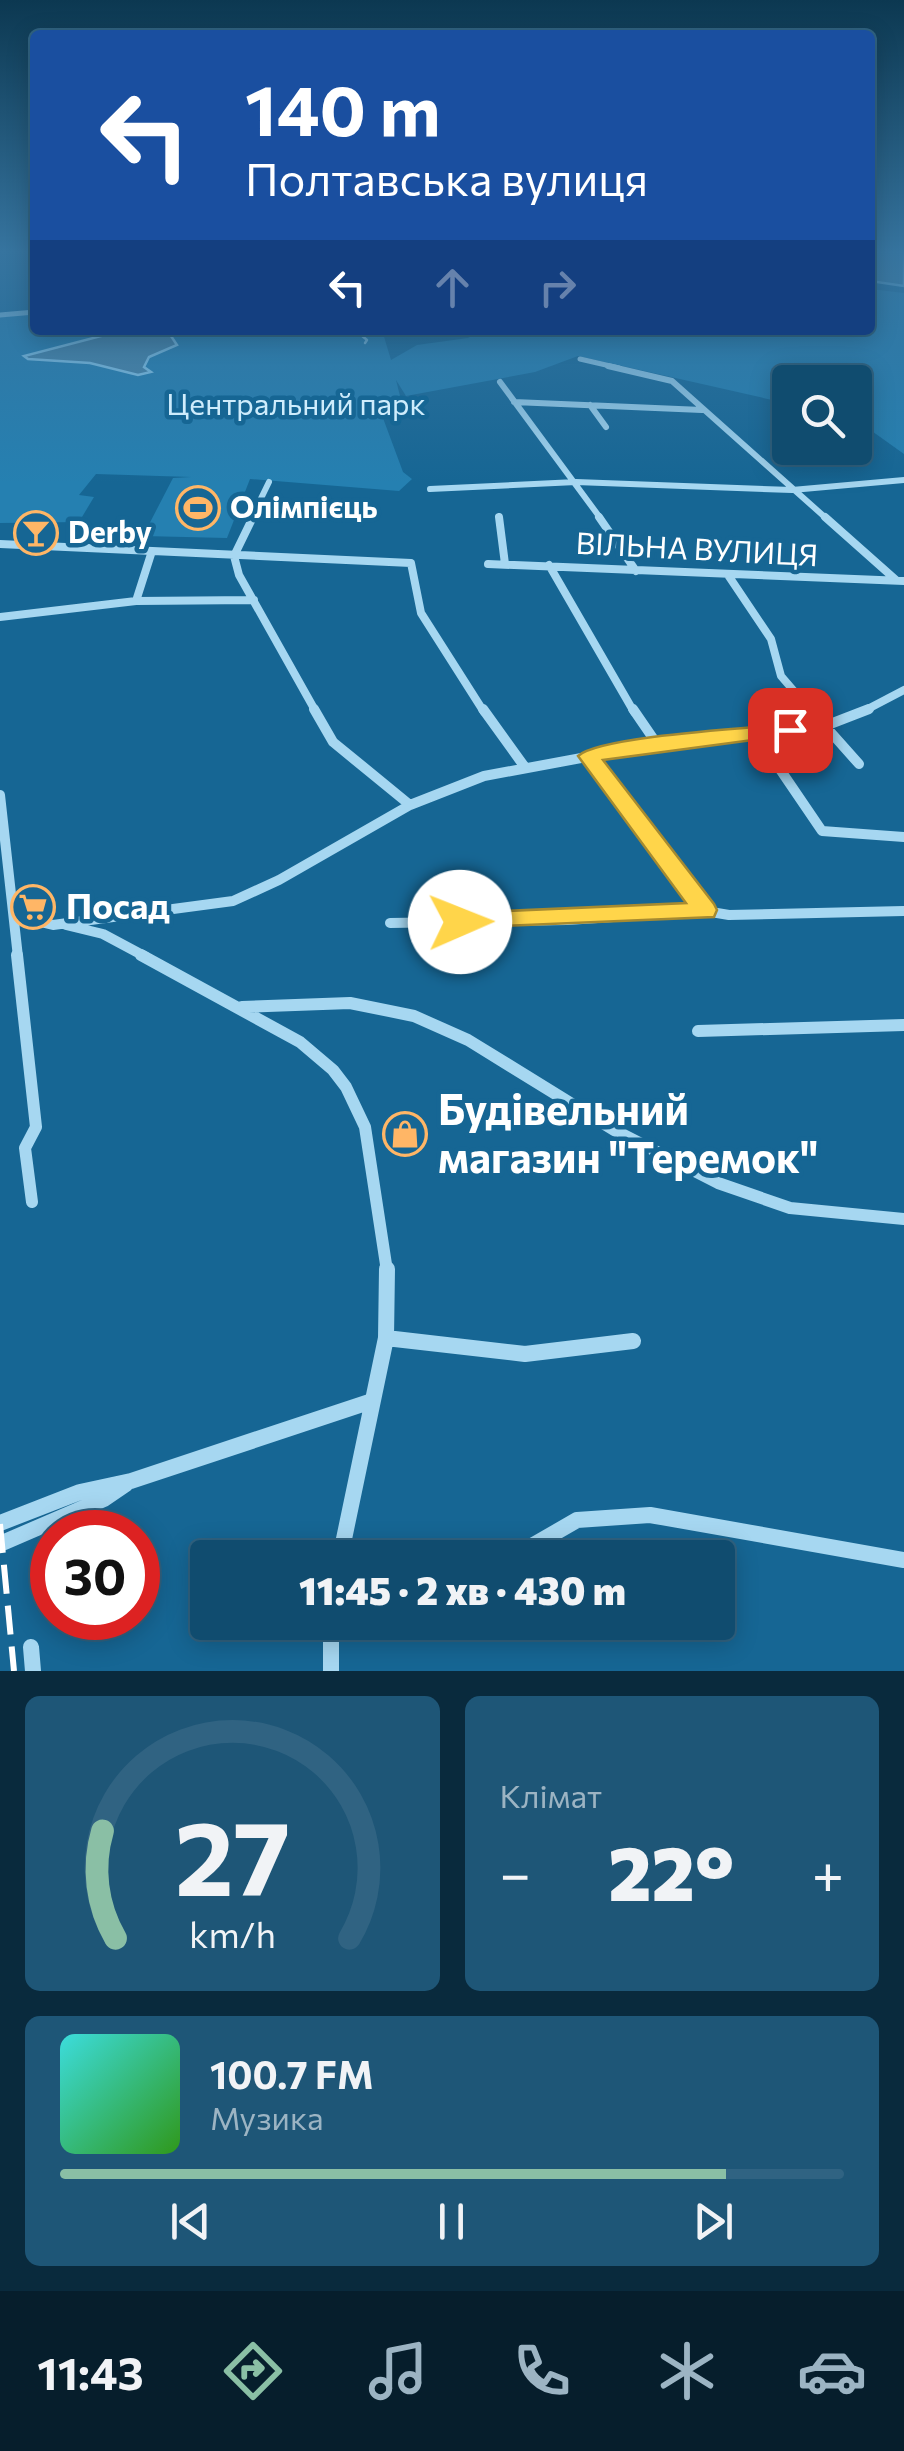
<!DOCTYPE html>
<html lang="uk">
<meta charset="utf-8">
<style>
body{margin:0;font-family:Commissioner,sans-serif;background:#1e5677;color:#f1f3f6;height:100vh;display:flex;flex-direction:column;font-size:38px;white-space:nowrap}
*{box-sizing:border-box;margin:0}
p{font-size:32px;color:#9cb4c3}
.icon{flex:none;width:55px;height:55px;fill:none;stroke:currentColor;stroke-width:2;stroke-linecap:round;stroke-linejoin:round}
.map{position:relative;height:1671px;overflow:hidden}
.drawer{display:flex;flex-direction:column;gap:25px;padding:25px;background:#092a3d;flex:1}
.drawer>*{flex:none}
.hud{position:absolute;left:30px;top:30px;width:845px;height:305px;border-radius:10px;box-shadow:0 5px 25px #0003,0 0 0 2px #306382;background:#1a4fa0;color:#fff;overflow:hidden}
.tools{position:absolute;left:772px;top:365px;display:grid;gap:20px}
.tools a{display:grid;place-items:center;width:100px;height:100px;border-radius:10px;background:#104c6f;box-shadow:0 5px 25px #0003,0 0 0 2px #306382;font-size:50px}
.speed{position:absolute;left:30px;top:1510px;display:flex;gap:20px;font-size:50px;font-weight:700;text-align:center}
.speed>*{display:grid;place-content:center;width:130px;height:130px;border-radius:50%;background:#104c6f;box-shadow:0 5px 25px #0003,0 0 0 2px #306382;line-height:1}
.speed .limit{border:15px solid #d22;background:#fff;color:#111}
.pin{position:absolute;display:grid;place-items:center;width:85px;height:85px;color:#fff;margin:-42px;border-radius:20px;box-shadow:0 5px 15px #0006}
.me{position:absolute;width:110px;margin:-55px;rotate:89deg;stroke-linejoin:round;filter:drop-shadow(0 0 8px #0008)}
.turn{display:flex;align-items:center;gap:35px;height:210px;padding:0 50px;font-size:45px}
.turn .icon{width:130px;height:130px;stroke-width:2.5}
.turn b{display:block;font-size:70px;line-height:85px}
.lanes{display:flex;align-items:center;height:95px;padding:0 50px;background:#0003;justify-content:center;gap:50px;direction:ltr}
.lanes .off{opacity:.35}
.big{font-size:75px;font-weight:800;line-height:1.1}
.drawer .widget{flex:1;display:flex;flex-direction:column;justify-content:center;gap:15px;min-width:0;padding:0 35px;border-radius:15px;background:#1e5677}
.drawer .dial{align-items:center;gap:0}
.dial svg{height:260px;overflow:visible;fill:none;stroke:#306382;stroke-width:7;stroke-linecap:round;text-anchor:middle}
.dial text{fill:#f1f3f6;stroke:none}
.song{display:flex;align-items:center;gap:30px}
.cover{width:120px;height:120px;border-radius:15px;background:linear-gradient(135deg,hsl(180 70% 55%),hsl(110 70% 35%))}
.played{height:10px;border-radius:5px;background:linear-gradient(90deg,#8abfa5 85%,#306382 85%)}
.keys{display:flex;justify-content:space-around;direction:ltr}
.heat{display:flex;justify-content:space-between;align-items:center;font-size:55px;direction:ltr}
.drawer .tiles{flex:1;display:grid;gap:25px;grid-template-columns:1fr 1fr}
.widget:last-child{grid-column:span 2}
.trip{position:absolute;left:190px;top:1540px;width:545px;height:100px;border-radius:10px;background:#104c6f;box-shadow:0 5px 25px #0003,0 0 0 2px #306382;font-weight:800;line-height:100px;text-align:center}
.menu{display:flex;height:160px;justify-content:space-around;align-items:center;background:#061e2c;color:#9cb4c3}
.menu .icon{width:70px;height:70px}
.menu .selected{color:#8abfa5}
.menu b{font-size:45px;color:#f1f3f6}
.map>svg:first-child{display:block}
</style>
<div class="map">
<svg width="904" height="1671" viewBox="0 0 904 1671">
<rect width="100%" height="100%" fill="#166694"/>
<path fill="#2580b1" d="M870,289L904,293V454L855,419V382H790V404L578,356L535,372L406,396L396,380L402,404L380,410L403,472L412,479L399,491L250,479L227,538L143,536L173,478L191,477L96,474L79,495L94,497L79,522L0,523V316L35,313V330H382L391,360L417,345L468,338L482,330H870Z"/>
<path fill="#4f86a6" stroke="#99d5f4" stroke-width="2.5" d="M870,249L904,251V286L870,281Z
M124,330H167L177,345L149,357L144,367L151,372L138,375L90,363L28,359L24,356Z"/>
<g fill="none" stroke-linecap="round" stroke-linejoin="round">
<path stroke="#99d5f4" stroke-width="2.5" d="M361,335L367,340L365,343"/>
<path stroke="#a6d7f1" stroke-width="5" d="M0,315L35,312
M580,359L619,368"/>
<path stroke="#a6d7f1" stroke-width="6" d="M608,366L672,381L827,519
M500,382L601,519
M514,402L702,410
M590,405L606,427
M430,489L576,482L792,490L904,480
M251,519L269,482"/>
<path stroke="#a6d7f1" stroke-width="8" d="M253,517L234,556L239,575L316,712
M499,517L505,564
M599,517L636,571
M825,517L896,580
M0,544L411,563L421,613L484,712
M488,564L904,581
M549,565L634,712
M728,575L771,639L781,676L812,712
M136,601L152,551
M0,617L136,601L254,600
M862,712L904,690"/>
<path stroke="#a6d7f1" stroke-width="10" d="M314,709L333,742L410,805
M483,709L524,766
M633,709L657,744
M810,709L859,764
M756,734L822,831L904,837
M589,756L705,911L729,915L904,911
M0,795L18,957
M15,916L53,925L233,901L279,880L410,805L484,776L657,744L825,726L869,709
M390,923L567,920L705,911
M66,925L103,934L146,957"/>
<path stroke="#a6d7f1" stroke-width="12" d="M17,955L36,1127L25,1148L32,1202
M141,955L300,1042L333,1070L346,1087L365,1127L387,1271
M242,1007L350,1003L414,1016L468,1040L614,1130L718,1183L790,1208L904,1219
M698,1031L904,1025"/>
<path stroke="#a6d7f1" stroke-width="16" d="M386,1338L525,1354L633,1341
M0,1523L80,1492L131,1481L372,1401
M0,1544L104,1499L126,1484
M340,1558L386,1338L387,1269
M511,1558L577,1520L650,1515L904,1560
M331,1622V1671
M31,1647L33,1671"/>
<path stroke="#fff" stroke-width="6" stroke-dasharray="29 12" stroke-linecap="butt" d="M0,1524L14,1671"/>
</g>
<linearGradient id="sky" x2="0" y2="1"><stop stop-color="#0c3851"/><stop offset="0.52" stop-color="#36749f"/><stop offset="1" stop-color="#36749f" stop-opacity="0"/></linearGradient>
<rect width="904" height="483" fill="url(#sky)"/>
<path fill="#ffd54a" stroke="#a68a30" stroke-width="2.5" d="M790,724L798,725V734L603,760L714,904L717,910L714,917L452,928L448,922L460,913L686,903L578,756C600,736 753,728 790,724Z"/>
<defs>
<g id="stadium-ring" transform="scale(2.25)"><circle r="9.5" fill="#166694" stroke="#ffb666" stroke-width="1.5"/><path d="M0-5a6.5 5 0 1 0 0 10a6.5 5 0 1 0 0-10ZM-3.5-1.8h7v3.6h-7Z" fill="#ffb666"/></g>
<g id="bar-ring" transform="scale(2.25)"><circle r="9.5" fill="#166694" stroke="#ffb666" stroke-width="1.5"/><path d="M-6-5H6L.8 .8V4.5H3.5V6h-7V4.5H-.8V.8Z" fill="#ffb666"/></g>
<g id="supermarket-ring" transform="scale(2.25)"><circle r="9.5" fill="#166694" stroke="#ffb666" stroke-width="1.5"/><path d="M-6-5.5h2.5l.6 2H6L4.5 2H-2.5L-4.4-4H-6ZM-1.5 3.2a1.3 1.3 0 1 0 .1 0ZM3 3.2a1.3 1.3 0 1 0 .1 0Z" fill="#ffb666"/></g>
<g id="shop-ring" transform="scale(2.25)"><circle r="9.5" fill="#166694" stroke="#ffb666" stroke-width="1.5"/><path d="M-5-2.5h2.3a2.7 3.5 0 0 1 5.4 0H5L5.5 6h-11ZM-1.5-2.5h3a1.5 2.3 0 0 0-3 0Z" fill="#ffb666"/></g>
</defs>
<g fill-rule="evenodd">
<use href="#stadium-ring" x="198" y="508"/>
<use href="#bar-ring" x="36" y="533"/>
<use href="#supermarket-ring" x="33" y="907"/>
<use href="#shop-ring" x="405" y="1134"/>
</g>
<g text-anchor="middle" stroke-width="9" stroke-linejoin="round" paint-order="stroke">
<g font-size="30" fill="#ceecfc" stroke="#166694">
<text x="296" y="415">Центральний парк</text>
</g>
<g font-size="30" font-weight="bold" fill="#fff" stroke="#166694" text-anchor="start">
<text x="230" y="518">Олімпієць</text>
<text x="68" y="543">Derby</text>
</g>
<g font-size="30" fill="#fff" stroke="#166694">
<text transform="translate(697 550) rotate(3)" y="10">ВІЛЬНА ВУЛИЦЯ</text>
</g>
<g font-size="35" font-weight="bold" fill="#fff" stroke="#166694" text-anchor="start">
<text x="66" y="919">Посад</text>
</g>
<g font-size="42" font-weight="bold" fill="#fff" stroke="#166694" text-anchor="start">
<text x="438" y="1125">Будівельний<tspan x="438" dy="48">магазин "Теремок"</tspan></text>
</g>
</g>
</svg>
<div class="tools">
<a><svg class="icon" aria-label="search" viewBox="0 0 24 24"><circle cx="10" cy="10" r="6"/><path d="M15 15l6 6"/></svg></a>
</div>
<div class="speed"><div class="limit">30</div></div>
<div class="pin" style="left:790px;top:730px;background:#d93025"><svg class="icon" aria-label="arrive" viewBox="0 0 24 24"><path d="M6 21V4h12l-3 4 3 4H6"/></svg></div>
<svg class="me" style="left:460px;top:922px" viewBox="-20 -20 40 40"><circle r="19" fill="#fff"/><path d="M0-13L10 11 0 6-10 11z" fill="#ffd54a"/></svg>
<div class="trip">11:45 · 2 хв · 430 m</div>
<div class="hud">
<div class="turn"><svg class="icon" aria-label="left" viewBox="0 0 24 24"><path d="M17 20v-9H6M10 6l-5 5 5 5"/></svg><div><b>140 m</b>Полтавська вулиця</div></div>
<div class="lanes"><svg class="icon" aria-label="left" viewBox="0 0 24 24"><path d="M17 20v-9H6M10 6l-5 5 5 5"/></svg><svg class="icon off" aria-label="ahead" viewBox="0 0 24 24"><path d="M12 20V5M6 11l6-6 6 6"/></svg><svg class="icon off" aria-label="right" viewBox="0 0 24 24"><path d="M7 20v-9h11M14 6l5 5-5 5"/></svg></div>
</div>
</div>
<section class="drawer">
<div class="tiles">
<div class="widget dial"><svg viewBox="0 0 100 80">
<path d="M14 69A42 42 0 1 1 86 69"/>
<path d="M14 69A42 42 0 0 1 10 36" stroke="#8abfa5"/>
<text x="50" y="56" font-size="32" font-weight="700">27</text>
<text x="50" y="72" font-size="11">km/h</text>
</svg></div>
<div class="widget"><p>Клімат</p>
<div class="heat"><a>−</a><b class="big">22°</b><a>+</a></div>
</div>
<div class="widget">
<div class="song"><i class="cover"></i><div><b>100.7 FM</b><p>Музика</p></div></div>
<div class="played"></div>
<div class="keys"><svg class="icon" aria-label="previous" viewBox="0 0 24 24"><path d="M18 5L8 12l10 7zM5 5v14"/></svg><svg class="icon" aria-label="pause" viewBox="0 0 24 24"><path d="M8 5v14M16 5v14"/></svg><svg class="icon" aria-label="next" viewBox="0 0 24 24"><path d="M6 5l10 7-10 7zM19 5v14"/></svg></div>
</div>
</div>
</section>
<nav class="menu">
<b>11:43</b>
<svg class="icon selected" aria-label="directions" viewBox="0 0 24 24"><path d="M12 3l9 9-9 9-9-9zM9 14v-3h6M13 9l2 2-2 2"/></svg>
<svg class="icon" aria-label="music" viewBox="0 0 24 24"><path d="M9 18V5l10-2v13"/><circle cx="6" cy="18" r="3"/><circle cx="16" cy="16" r="3"/></svg>
<svg class="icon" aria-label="phone" viewBox="0 0 24 24"><path d="M5 4h4l2 5-3 2q2 4 5 5l2-3 5 2v4C11 20 4 13 5 4z"/></svg>
<svg class="icon" aria-label="climate" viewBox="0 0 24 24"><path d="M12 3v18M4 7l16 10M4 17L20 7"/></svg>
<svg class="icon" aria-label="car" viewBox="0 0 24 24"><path d="M5 17H2v-5l4-1 3-4h7l3 4 3 1v5h-3M9 17h6M6 11h13"/><circle cx="7" cy="17" r="2"/><circle cx="17" cy="17" r="2"/></svg>
</nav>
